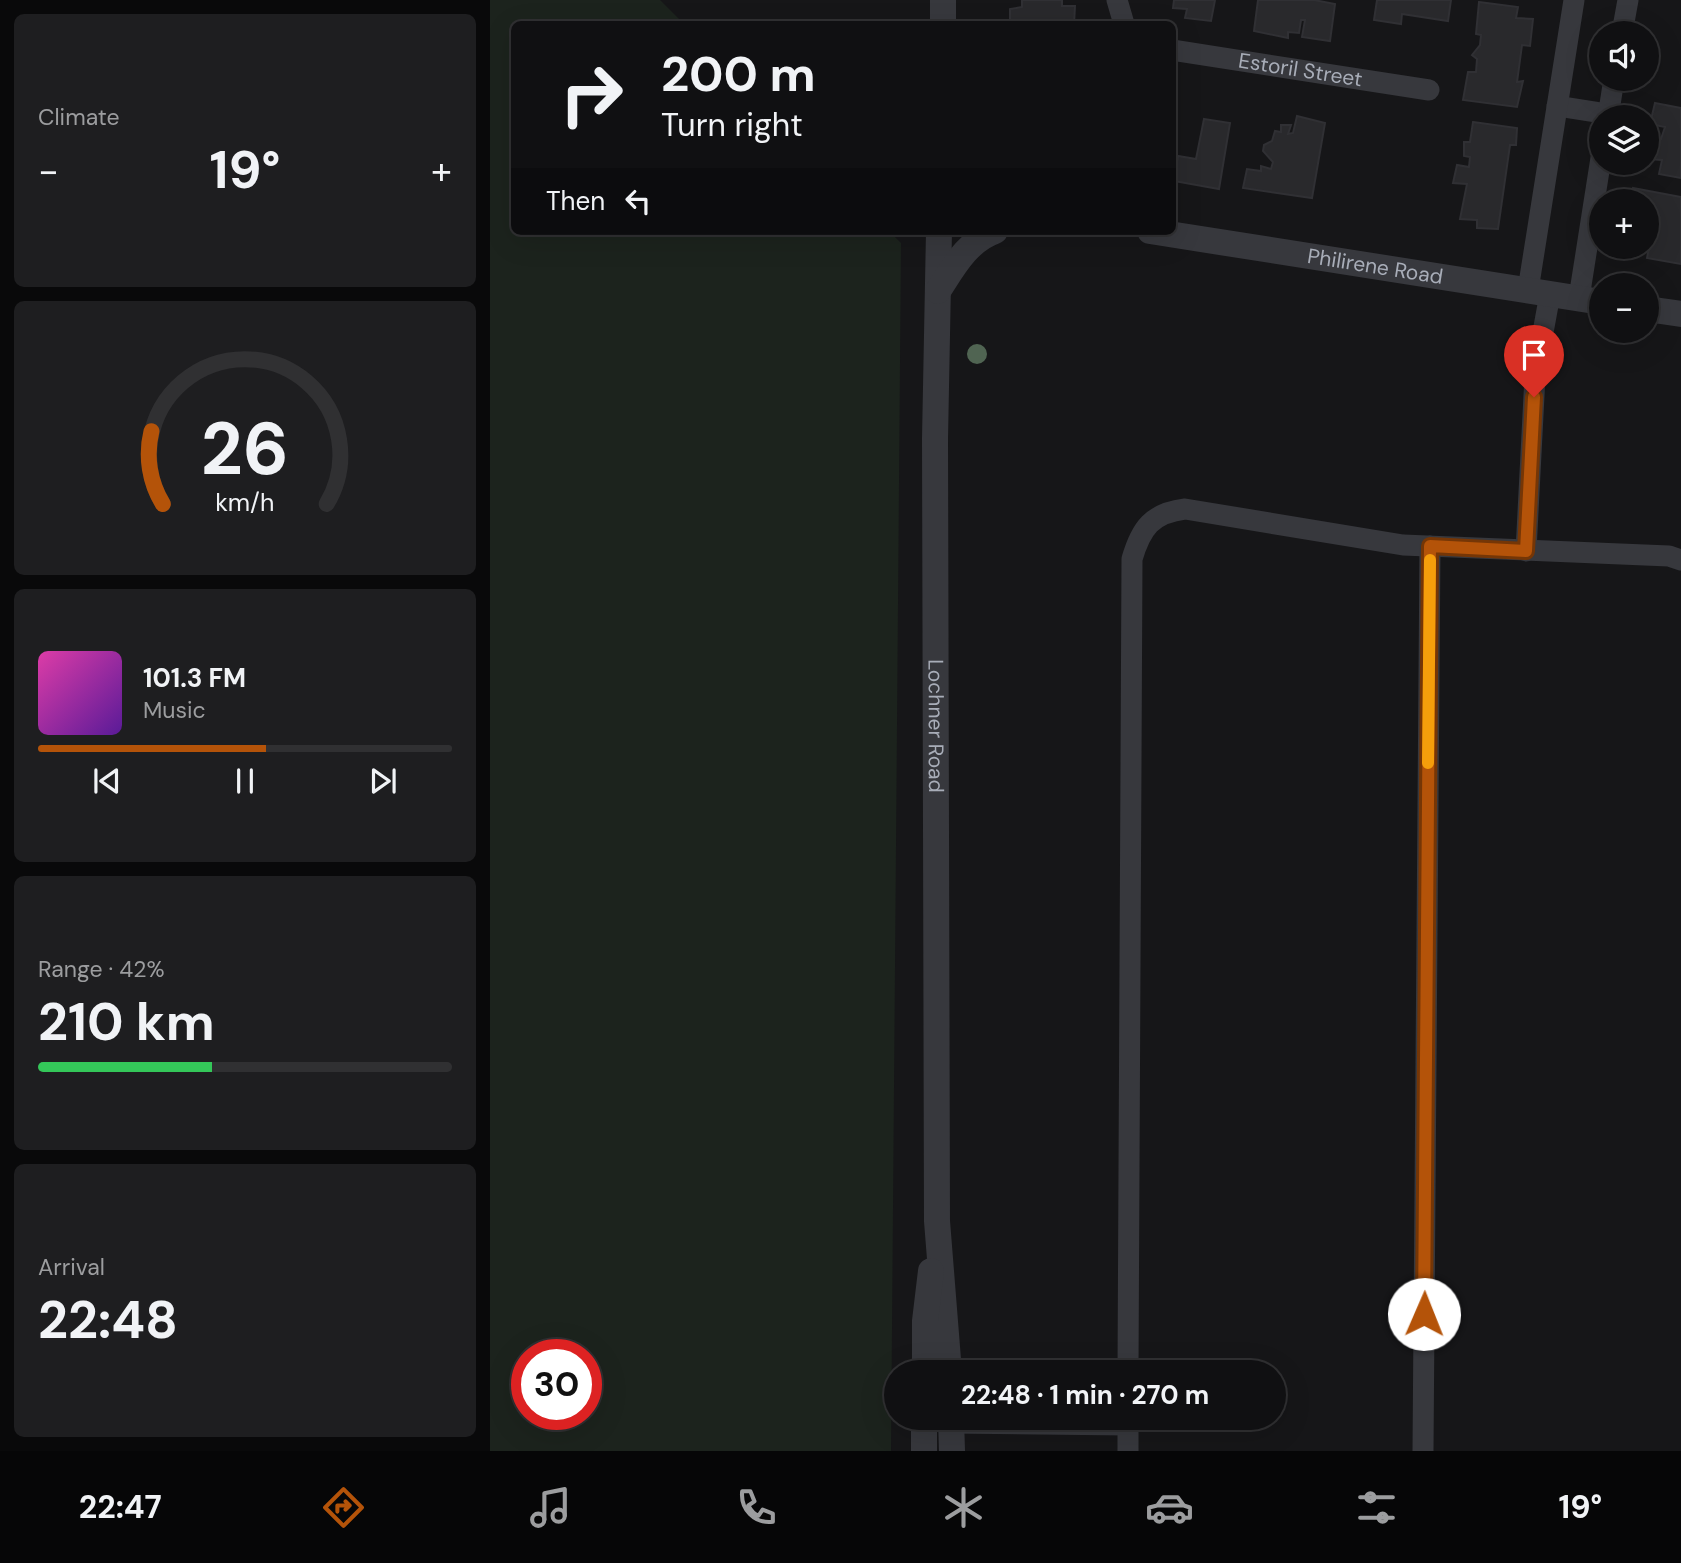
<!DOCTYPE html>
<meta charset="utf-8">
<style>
body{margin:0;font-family:"DM Sans",sans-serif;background:#1e1e20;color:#f1f3f6;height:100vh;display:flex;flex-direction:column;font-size:26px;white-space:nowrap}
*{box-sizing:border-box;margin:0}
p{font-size:23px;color:#9c9d9f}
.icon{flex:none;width:38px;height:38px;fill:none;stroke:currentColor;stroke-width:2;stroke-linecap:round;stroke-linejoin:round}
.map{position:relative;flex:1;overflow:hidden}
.side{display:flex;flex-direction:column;gap:14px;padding:14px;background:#09090a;width:490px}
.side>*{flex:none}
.top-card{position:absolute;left:21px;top:21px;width:665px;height:214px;border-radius:10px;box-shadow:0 7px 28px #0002,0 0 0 2px #303032;background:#101012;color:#f1f3f6;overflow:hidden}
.controls{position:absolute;left:1099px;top:21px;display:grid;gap:14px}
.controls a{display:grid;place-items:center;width:70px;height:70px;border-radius:50%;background:#101012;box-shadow:0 7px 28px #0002,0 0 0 2px #303032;font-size:35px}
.speed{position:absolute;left:21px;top:1339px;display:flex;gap:14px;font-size:35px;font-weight:700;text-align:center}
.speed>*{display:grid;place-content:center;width:91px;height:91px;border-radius:50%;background:#101012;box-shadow:0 7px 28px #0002,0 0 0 2px #303032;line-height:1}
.speed .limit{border:10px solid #d22;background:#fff;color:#111}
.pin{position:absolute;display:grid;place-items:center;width:60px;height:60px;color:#fff;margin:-72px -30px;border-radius:50% 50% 50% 0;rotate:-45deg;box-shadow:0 0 7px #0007}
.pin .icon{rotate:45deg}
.me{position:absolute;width:77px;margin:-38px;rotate:1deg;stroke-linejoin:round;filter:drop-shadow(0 0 5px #0008)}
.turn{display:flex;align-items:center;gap:24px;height:147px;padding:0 35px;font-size:32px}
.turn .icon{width:91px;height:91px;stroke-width:2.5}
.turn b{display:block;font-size:49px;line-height:60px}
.then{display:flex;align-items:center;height:66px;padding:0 35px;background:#0003;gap:14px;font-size:26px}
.big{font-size:52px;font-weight:700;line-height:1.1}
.side .widget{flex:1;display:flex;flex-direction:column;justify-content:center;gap:10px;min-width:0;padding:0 24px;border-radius:10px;background:#1e1e20}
.side .dial{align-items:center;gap:0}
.dial svg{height:182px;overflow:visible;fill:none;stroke:#303032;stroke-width:7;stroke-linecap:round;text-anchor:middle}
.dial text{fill:#f1f3f6;stroke:none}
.song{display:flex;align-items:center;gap:21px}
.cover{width:84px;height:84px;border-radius:10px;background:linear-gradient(135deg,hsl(320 70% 55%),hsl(270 70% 35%))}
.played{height:7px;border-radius:4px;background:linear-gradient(90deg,#b45309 55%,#303032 55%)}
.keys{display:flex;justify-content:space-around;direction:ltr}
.heat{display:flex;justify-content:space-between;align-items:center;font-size:38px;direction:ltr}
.charge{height:10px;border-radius:5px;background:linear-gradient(90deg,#34c759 42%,#303032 0)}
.trip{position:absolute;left:394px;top:1360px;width:402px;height:70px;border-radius:35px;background:#101012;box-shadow:0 7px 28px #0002,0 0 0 2px #303032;font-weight:700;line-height:70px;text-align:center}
.dock{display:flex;height:112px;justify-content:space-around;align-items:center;background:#060607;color:#9c9d9f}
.dock .icon{width:49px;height:49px}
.dock .on{color:#b45309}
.dock b{font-size:32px;color:#f1f3f6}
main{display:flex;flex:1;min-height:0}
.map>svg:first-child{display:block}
</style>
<main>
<section class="side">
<div class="widget"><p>Climate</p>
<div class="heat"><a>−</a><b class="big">19°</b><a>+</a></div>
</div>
<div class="widget dial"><svg viewBox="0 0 100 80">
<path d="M14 69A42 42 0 1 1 86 69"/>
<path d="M14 69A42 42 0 0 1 9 37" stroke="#b45309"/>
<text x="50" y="56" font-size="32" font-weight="700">26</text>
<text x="50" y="72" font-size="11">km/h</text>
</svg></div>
<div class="widget">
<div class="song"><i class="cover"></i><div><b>101.3 FM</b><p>Music</p></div></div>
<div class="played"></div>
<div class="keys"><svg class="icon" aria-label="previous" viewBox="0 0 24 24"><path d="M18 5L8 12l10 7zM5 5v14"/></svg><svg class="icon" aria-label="pause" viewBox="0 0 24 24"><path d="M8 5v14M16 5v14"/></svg><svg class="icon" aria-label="next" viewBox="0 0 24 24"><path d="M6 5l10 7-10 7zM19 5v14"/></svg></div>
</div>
<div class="widget"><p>Range · 42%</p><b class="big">210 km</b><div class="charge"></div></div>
<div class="widget"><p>Arrival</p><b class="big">22:48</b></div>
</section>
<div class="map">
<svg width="1191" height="1451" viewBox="0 0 1191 1451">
<rect width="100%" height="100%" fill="#161618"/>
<path fill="#1c231d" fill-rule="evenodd" d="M0,0H170L194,24H24V231H399L411,243L401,1451H0ZM37,1354H96V1414H37Z"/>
<path fill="#29292c" stroke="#303034" stroke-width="2" d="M532,0H572V6H585L584,24H520V9L532,7Z
M684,0H725L721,21L695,18L697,9L683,8Z
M768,0H824L845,4L840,41L812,37L815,20H811L809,33L798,32V38L764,31Z
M887,0H961L958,21L912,14L911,24L884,20Z
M989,2L1028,7L1026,18L1043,19L1040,46L1032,45L1027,82L1033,81L1027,107L973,100L978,72H986L987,59L982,55L990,45L991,35L986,34Z
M1165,103L1191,108V178L1169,174L1172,160L1157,159V137L1171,139L1175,127L1160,124Z
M807,116L835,123L822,198L753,188L757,169L771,171V166L781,169L783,162L773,151L774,145L782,141L785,131L791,132V125H801L798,134L803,133Z
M714,119L740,123L729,189L684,181L688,156L706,159Z
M983,122L1027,128L1026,145H1020L1008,229L987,228V220L970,219L977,184L963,183L967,165L979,167L980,157L974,156V142H980Z
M1143,188L1191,197V264L1157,258L1165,217L1157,216V201H1140Z"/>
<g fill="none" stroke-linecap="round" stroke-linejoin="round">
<g stroke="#37383d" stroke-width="21">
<path d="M627,0L634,24"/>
<path d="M1132,33L1138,0"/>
<path id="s1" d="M682,50L939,90"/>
<path d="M1067,106L1118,114"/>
<path d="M1118,117L1124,79"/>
<path d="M1038,290L1084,0"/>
<path d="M1089,298L1111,158"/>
<path d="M1036,551L1045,376L1060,294"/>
<path d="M638,1372L642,559C651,528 662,513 695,509L913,545L1179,556L1191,560"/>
<path d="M461,1423L638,1425"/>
<path d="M638,1451V1418"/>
<path d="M933,1451L940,546"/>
</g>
<g stroke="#37383d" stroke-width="26">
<path d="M453,24V0"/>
<path id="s2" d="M449,231L445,439L447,1221L459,1372"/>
<path id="s3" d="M660,231L1111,302"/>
<path d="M448,291C463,268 477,241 505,231"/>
<path d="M1157,309L1191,314"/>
<path d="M435,1372V1321L441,1271"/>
<path d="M461,1418L462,1451"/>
<path d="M434,1451V1418"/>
</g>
</g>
<circle fill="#506452" cx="487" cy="354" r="10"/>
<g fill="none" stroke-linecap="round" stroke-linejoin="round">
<g stroke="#753606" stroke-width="18">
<path id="route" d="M934,1314L940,546L1036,551L1044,397"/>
</g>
<use href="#route" stroke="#b45309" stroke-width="12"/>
<path stroke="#f59e0b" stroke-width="12" d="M938,763L940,560"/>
</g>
<g text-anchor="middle" stroke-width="7" stroke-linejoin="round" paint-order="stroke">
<g font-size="21" fill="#a8adb8" stroke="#111113">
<text dy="7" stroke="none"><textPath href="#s1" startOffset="130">Estoril Street</textPath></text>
<text dy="7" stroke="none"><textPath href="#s3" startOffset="228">Philirene Road</textPath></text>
<text dy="7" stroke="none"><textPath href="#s2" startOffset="495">Lochner Road</textPath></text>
</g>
</g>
</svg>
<div class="controls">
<a><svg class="icon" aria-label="sound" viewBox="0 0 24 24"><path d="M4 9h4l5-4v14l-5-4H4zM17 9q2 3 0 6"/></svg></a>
<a><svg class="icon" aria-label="layers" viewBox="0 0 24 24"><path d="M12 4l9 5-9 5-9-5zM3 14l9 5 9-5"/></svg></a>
<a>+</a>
<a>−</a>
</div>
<div class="speed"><div class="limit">30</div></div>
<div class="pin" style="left:1044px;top:397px;background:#d93025"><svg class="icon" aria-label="arrive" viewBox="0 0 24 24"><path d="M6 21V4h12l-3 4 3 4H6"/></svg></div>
<svg class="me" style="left:934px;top:1314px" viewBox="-20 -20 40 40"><circle r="19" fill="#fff"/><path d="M0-13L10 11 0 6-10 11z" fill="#b45309"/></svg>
<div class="trip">22:48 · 1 min · 270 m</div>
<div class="top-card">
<div class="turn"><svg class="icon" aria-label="right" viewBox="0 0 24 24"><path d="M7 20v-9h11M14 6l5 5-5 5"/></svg><div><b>200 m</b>Turn right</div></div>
<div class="then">Then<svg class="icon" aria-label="left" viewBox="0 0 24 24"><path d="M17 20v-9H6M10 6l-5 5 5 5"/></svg></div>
</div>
</div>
</main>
<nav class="dock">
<b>22:47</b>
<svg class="icon on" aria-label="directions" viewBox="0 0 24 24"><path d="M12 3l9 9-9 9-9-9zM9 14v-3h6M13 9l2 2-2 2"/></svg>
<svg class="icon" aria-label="music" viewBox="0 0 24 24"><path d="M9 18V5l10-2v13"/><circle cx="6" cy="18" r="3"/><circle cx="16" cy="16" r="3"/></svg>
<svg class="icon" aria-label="phone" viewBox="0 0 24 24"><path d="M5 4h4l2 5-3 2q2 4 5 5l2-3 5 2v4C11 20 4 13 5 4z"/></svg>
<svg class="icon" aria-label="climate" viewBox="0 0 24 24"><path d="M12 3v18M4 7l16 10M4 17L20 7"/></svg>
<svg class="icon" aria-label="car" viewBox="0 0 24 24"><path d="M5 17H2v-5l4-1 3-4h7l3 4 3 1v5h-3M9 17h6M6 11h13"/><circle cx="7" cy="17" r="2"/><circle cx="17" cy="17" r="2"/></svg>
<svg class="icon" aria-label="filters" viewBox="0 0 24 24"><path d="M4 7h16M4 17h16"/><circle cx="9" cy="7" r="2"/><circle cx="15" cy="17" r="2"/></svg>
<b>19°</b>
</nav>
